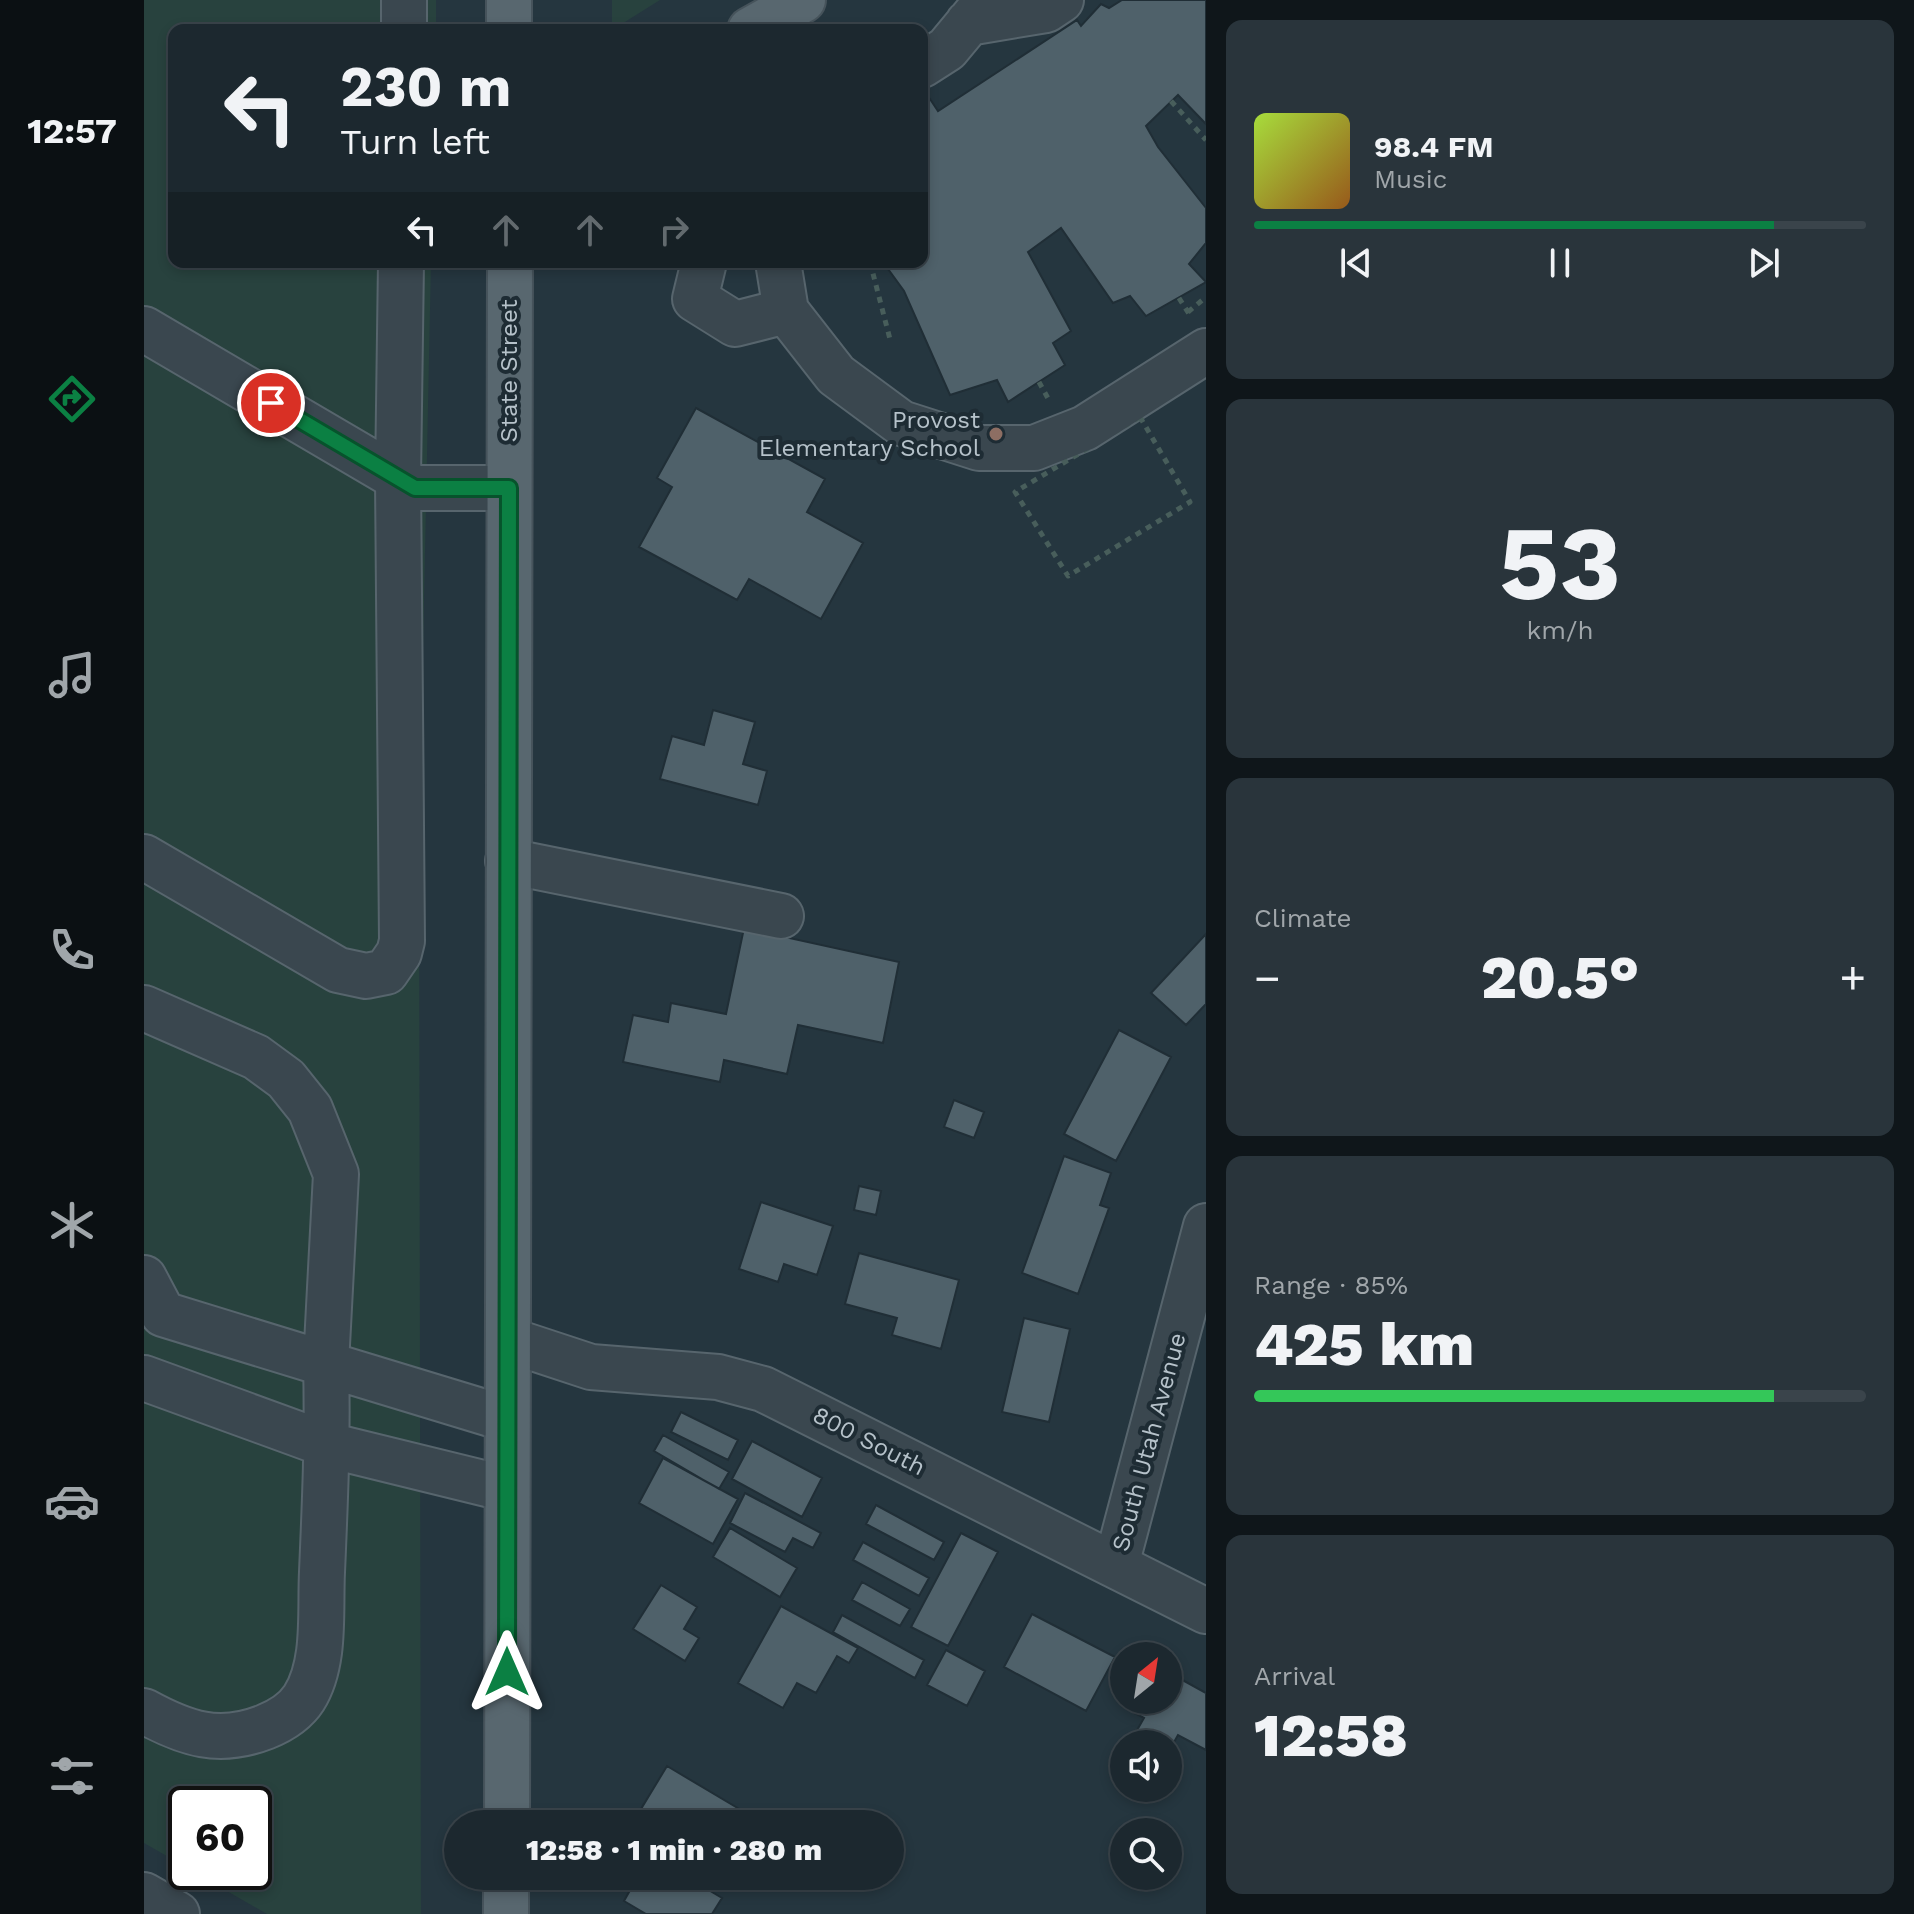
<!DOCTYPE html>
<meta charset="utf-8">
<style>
body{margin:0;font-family:"Work Sans",sans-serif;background:#29343b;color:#f1f3f6;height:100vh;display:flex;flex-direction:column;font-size:30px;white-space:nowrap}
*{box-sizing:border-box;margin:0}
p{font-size:26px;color:#a0a6aa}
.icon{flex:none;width:44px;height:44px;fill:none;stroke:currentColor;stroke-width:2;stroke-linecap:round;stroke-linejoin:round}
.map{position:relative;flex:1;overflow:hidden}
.side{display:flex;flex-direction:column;gap:20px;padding:20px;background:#0f161a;width:708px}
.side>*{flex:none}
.guide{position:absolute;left:24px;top:24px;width:760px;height:244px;border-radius:16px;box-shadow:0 4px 12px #0003,0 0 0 2px #3a444b;background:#1c282f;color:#f1f3f6;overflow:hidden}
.needle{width:52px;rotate:30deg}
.tools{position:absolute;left:966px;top:1642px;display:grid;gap:16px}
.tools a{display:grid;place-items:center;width:72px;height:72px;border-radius:50%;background:#1c282f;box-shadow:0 4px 12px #0003,0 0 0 2px #3a444b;font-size:40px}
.speed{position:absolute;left:24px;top:1786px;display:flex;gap:16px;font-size:40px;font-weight:700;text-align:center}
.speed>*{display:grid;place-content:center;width:104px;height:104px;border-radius:50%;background:#1c282f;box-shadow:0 4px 12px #0003,0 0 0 2px #3a444b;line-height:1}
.speed .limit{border:4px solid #111;border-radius:12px;background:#fff;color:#111}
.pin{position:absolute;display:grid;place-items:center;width:68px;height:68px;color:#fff;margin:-34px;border:4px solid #fff;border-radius:50%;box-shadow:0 2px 8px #0007}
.me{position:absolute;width:88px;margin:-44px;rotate:0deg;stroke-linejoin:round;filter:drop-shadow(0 0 6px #0008)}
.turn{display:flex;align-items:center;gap:28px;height:168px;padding:0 40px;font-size:36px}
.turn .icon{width:104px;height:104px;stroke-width:2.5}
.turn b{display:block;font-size:56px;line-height:68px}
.lanes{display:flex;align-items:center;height:76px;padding:0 40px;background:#0003;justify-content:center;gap:40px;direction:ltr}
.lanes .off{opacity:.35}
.big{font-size:60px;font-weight:800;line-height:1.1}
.side .card{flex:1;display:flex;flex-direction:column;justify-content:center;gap:12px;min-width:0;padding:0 28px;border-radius:16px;background:#29343b}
.side .dial{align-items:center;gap:0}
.dial b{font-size:104px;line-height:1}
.song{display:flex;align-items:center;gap:24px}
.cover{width:96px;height:96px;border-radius:12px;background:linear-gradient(135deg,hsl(80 70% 55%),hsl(30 70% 35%))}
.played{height:8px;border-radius:4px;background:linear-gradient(90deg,#0b8043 85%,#3a444b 85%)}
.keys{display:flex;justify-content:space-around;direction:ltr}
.heat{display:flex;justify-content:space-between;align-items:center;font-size:44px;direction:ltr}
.charge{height:12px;border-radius:6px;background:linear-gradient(90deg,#34c759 85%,#3a444b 0)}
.trip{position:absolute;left:300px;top:1810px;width:460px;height:80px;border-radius:40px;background:#1c282f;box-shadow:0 4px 12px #0003,0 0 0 2px #3a444b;font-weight:800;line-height:80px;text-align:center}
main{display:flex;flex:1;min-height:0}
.menu{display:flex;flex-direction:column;width:144px;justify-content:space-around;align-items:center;background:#0b1013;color:#a0a6aa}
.menu .icon{width:56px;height:56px}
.menu .selected{color:#0b8043}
.menu b{font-size:36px;color:#f1f3f6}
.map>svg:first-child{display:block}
</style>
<main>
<nav class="menu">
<b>12:57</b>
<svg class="icon selected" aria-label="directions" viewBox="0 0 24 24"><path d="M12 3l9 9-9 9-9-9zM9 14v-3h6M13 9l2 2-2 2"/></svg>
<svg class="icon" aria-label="music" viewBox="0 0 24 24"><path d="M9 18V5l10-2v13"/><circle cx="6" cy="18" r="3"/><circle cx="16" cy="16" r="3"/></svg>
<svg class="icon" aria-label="phone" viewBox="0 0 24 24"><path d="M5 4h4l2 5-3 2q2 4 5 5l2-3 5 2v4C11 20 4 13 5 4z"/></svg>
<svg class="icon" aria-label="climate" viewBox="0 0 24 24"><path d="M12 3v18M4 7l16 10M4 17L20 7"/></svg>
<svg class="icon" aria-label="car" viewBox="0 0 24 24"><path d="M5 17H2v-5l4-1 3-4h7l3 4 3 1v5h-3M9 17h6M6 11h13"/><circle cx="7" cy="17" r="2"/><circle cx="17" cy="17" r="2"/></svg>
<svg class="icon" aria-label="filters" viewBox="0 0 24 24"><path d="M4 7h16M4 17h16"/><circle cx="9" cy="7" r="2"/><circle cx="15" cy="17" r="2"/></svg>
</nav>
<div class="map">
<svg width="1062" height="1914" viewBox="0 0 1062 1914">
<rect width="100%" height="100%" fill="#25363f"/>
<path fill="#28423e" d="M0,0H292V30H30V262H287L275,844L277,1914H123L50,1872H110V1804H42V1867L0,1843Z
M468,0H516L468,30Z"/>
<path fill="#4f616a" stroke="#202e36" stroke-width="2" d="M978,0H1062V124L1034,95L1002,126L1014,147L1062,208V243L1045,264L1062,282L1002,316L986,296L969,303L917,228L884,252L927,331L909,343L921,365L864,402L853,380L806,395L760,291L739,262H778V104L786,99L794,111L933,20L937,26L957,4L965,8Z
M552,408L681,479L663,512L719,543L677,619L605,579L593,600L495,547L528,487L513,478Z
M569,710L611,722L599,764L623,771L614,805L516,779L528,736L560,745Z
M600,928L755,962L739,1043L654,1025L643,1074L580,1060L576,1082L479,1062L489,1015L524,1022L527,1003L582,1014Z
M1062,934V1004L1042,1025L1007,993Z
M975,1030L1027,1057L972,1161L920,1134Z
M810,1100L840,1112L830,1138L800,1127Z
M920,1156L967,1173L956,1205L965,1208L934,1294L878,1273Z
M715,1186L737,1191L732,1215L710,1210Z
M617,1202L689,1226L673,1275L640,1264L634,1282L595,1269Z
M715,1253L815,1280L797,1349L748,1335L753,1318L701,1304Z
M880,1318L926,1329L905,1422L858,1412Z
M537,1412L594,1440L584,1460L527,1432Z
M519,1435L585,1472L575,1489L510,1451Z
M608,1441L678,1478L658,1517L588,1479Z
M519,1458L594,1499L569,1544L495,1503Z
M601,1493L677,1533L669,1548L649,1538L641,1552L586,1523Z
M732,1505L800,1542L790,1560L722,1524Z
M586,1528L653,1568L636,1597L569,1557Z
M817,1533L854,1552L804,1646L767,1627Z
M719,1542L785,1578L775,1596L709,1560Z
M718,1582L766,1609L756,1626L708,1600Z
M517,1585L553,1607L540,1629L555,1638L541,1661L489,1629Z
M637,1606L714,1648L705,1663L693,1656L672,1693L653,1683L639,1708L594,1683Z
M888,1614L971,1657L942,1711L860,1667Z
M698,1615L780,1660L771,1678L689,1632Z
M802,1650L841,1671L823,1706L783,1685Z
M1024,1672L1062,1693V1750L1034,1735L1025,1751L1024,1744H1013L992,1732L1000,1718L980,1707L984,1700H1024Z
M523,1766L607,1816L615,1824H512L494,1814Z
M494,1876H541L578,1898L568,1914H502L480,1901Z"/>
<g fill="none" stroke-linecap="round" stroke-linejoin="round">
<g stroke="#57656d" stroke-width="48">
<path id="minor" d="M824,23L902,10L917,0
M260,30V0
M778,65L803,49L842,2
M560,262L551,299L591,324L642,311
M634,262L642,311L692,375L757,423L835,448H890L941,428L1062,351
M0,329L271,488H365
M0,857L194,970L222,976L242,972L255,953L258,941L254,478L257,262
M364,861L637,916
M0,1008L112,1057L142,1079L166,1109L192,1174L182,1364L363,1419
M0,1278L19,1314L182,1364C184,1434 181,1503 178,1572C176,1612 182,1663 160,1698C151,1712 136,1721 121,1727C75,1745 42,1734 0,1711
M365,1340L447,1367L574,1377L619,1389L1062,1611
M0,1378L184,1445L363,1489
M972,1565L1062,1226
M0,1895L33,1914"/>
</g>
<g stroke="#46535b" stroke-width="48">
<path id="major" d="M365,0V30
M606,30L659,0
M363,1824L366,262
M362,1914V1876"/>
</g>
<path stroke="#485e5b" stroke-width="5" stroke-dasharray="6 6" stroke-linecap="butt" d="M1027,101L1062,140
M726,262L747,343
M1035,298L1047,317
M1044,312L1062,297
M895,382L906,402
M996,417L1046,502L924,576L871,492Z"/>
<use href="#minor" stroke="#3a474f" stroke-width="44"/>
<use href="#major" stroke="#58676f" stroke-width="44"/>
</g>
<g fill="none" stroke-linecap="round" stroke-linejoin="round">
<g stroke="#07532c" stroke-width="20">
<path id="route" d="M127,403L271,488H365L363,1672"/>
</g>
<use href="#route" stroke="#0b8043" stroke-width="14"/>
</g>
<circle fill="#8d6e63" stroke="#1e2c34" stroke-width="3" cx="852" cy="434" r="8"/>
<g text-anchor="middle" stroke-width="8" stroke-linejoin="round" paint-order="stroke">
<g font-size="24" fill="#b6c2ca" stroke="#1e2c34">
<text transform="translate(365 371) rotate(-90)" y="8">State Street</text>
<text transform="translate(725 1441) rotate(27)" y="8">800 South</text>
<text transform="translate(1005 1442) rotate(-75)" y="8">South Utah Avenue</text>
</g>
<g font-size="24" fill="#b6c2ca" stroke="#1e2c34" text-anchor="end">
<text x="836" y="428">Provost<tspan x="836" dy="28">Elementary School</tspan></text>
</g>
</g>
</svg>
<div class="tools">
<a><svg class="needle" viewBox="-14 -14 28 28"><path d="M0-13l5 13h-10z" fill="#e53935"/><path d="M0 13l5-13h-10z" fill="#a0a6aa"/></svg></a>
<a><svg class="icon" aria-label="sound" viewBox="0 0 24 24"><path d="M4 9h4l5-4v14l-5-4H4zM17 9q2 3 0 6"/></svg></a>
<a><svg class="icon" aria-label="search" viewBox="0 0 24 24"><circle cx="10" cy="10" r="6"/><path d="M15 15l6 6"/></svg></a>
</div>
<div class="speed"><div class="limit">60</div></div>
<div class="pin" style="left:127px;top:403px;background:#d93025"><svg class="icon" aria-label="arrive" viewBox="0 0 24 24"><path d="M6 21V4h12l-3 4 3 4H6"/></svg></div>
<svg class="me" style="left:363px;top:1672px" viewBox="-20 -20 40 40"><path d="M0-17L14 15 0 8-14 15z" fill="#0b8043" stroke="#fff" stroke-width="4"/></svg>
<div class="trip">12:58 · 1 min · 280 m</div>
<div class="guide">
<div class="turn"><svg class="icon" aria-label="left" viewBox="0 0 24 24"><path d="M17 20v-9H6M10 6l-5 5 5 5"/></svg><div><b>230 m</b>Turn left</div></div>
<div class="lanes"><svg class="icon" aria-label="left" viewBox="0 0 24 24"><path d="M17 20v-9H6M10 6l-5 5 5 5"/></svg><svg class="icon off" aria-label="ahead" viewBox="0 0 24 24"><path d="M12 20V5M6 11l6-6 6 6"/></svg><svg class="icon off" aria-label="ahead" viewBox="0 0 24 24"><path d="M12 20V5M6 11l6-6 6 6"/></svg><svg class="icon off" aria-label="right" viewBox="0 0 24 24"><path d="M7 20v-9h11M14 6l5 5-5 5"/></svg></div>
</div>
</div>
<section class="side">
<div class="card">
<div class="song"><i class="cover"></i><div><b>98.4 FM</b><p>Music</p></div></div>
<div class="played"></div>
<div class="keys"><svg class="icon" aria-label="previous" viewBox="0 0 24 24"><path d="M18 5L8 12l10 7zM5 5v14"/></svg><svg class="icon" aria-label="pause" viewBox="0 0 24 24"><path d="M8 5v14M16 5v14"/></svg><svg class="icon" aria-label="next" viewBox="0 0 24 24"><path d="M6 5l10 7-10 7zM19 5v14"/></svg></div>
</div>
<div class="card dial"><b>53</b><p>km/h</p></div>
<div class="card"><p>Climate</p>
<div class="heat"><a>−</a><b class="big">20.5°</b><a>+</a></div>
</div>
<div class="card"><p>Range · 85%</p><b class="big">425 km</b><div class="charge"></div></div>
<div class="card"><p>Arrival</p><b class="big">12:58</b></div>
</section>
</main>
